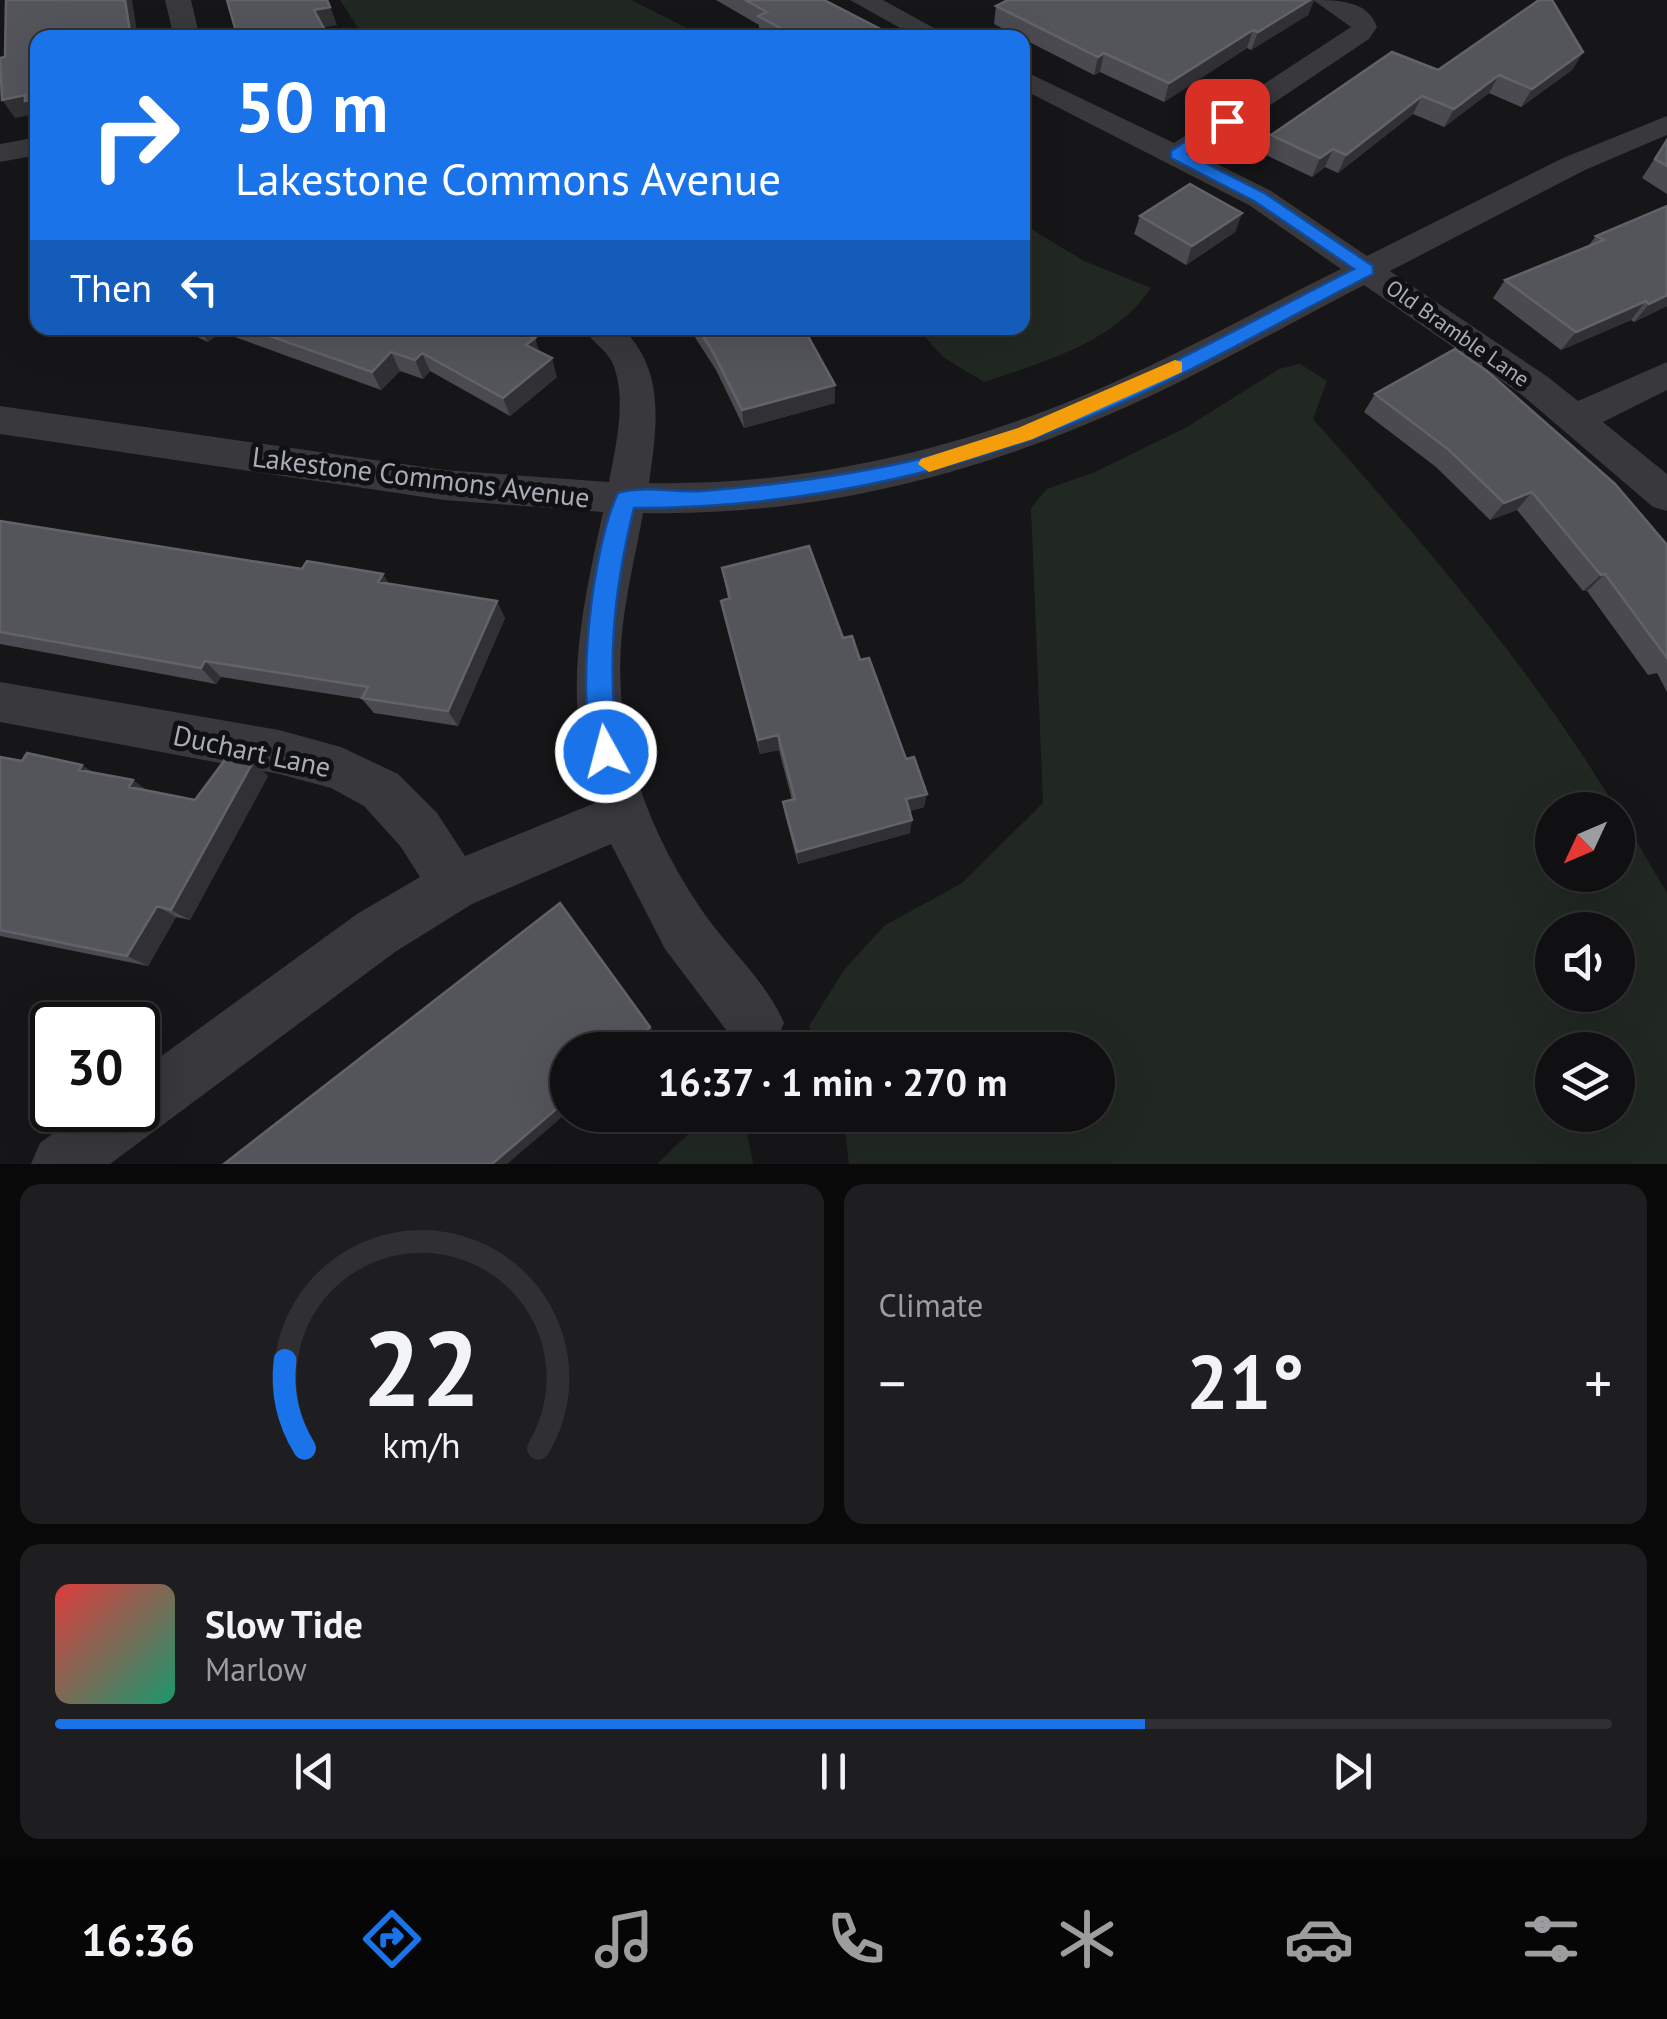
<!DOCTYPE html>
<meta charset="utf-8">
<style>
body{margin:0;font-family:"PT Sans",sans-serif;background:#1e1e20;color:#f1f3f6;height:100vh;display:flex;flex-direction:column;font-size:38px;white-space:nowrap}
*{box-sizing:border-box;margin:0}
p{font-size:32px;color:#9c9d9f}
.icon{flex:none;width:55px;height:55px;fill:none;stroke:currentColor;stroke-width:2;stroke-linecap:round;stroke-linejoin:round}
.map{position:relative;height:1164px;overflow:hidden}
.drawer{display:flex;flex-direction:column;gap:20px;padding:20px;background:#09090a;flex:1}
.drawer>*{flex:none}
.top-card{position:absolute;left:30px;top:30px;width:1000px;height:305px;border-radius:20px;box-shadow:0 10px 40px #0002,0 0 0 2px #303032;background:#1a73e8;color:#fff;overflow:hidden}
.needle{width:65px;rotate:226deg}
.controls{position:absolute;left:1535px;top:792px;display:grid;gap:20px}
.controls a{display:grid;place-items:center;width:100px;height:100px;border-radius:50%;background:#101012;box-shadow:0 10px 40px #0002,0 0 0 2px #303032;font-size:50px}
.speed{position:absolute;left:30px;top:1002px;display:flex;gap:20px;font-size:50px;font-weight:700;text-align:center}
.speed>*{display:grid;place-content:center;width:130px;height:130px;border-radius:50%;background:#101012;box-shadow:0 10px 40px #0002,0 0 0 2px #303032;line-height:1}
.speed .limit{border:5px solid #111;border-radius:15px;background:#fff;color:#111}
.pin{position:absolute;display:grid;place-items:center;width:85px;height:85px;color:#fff;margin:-42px;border-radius:20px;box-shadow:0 5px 15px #0006}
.me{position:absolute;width:110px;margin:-55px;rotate:353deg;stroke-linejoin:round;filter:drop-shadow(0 0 8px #0008)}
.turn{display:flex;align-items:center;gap:35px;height:210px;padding:0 40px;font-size:45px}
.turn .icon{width:130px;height:130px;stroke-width:2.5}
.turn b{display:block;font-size:70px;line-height:85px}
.then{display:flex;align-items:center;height:95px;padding:0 40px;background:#0003;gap:20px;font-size:38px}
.big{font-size:75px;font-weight:600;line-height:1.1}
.drawer .tile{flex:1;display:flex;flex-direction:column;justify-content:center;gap:15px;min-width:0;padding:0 35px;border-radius:20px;background:#1e1e20}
.drawer .dial{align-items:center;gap:0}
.dial svg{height:260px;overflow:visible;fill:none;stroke:#303032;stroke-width:7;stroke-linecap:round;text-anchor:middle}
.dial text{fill:#f1f3f6;stroke:none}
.song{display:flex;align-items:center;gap:30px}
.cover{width:120px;height:120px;border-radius:15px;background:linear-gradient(135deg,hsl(0 70% 55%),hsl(160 70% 35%))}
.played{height:10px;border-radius:5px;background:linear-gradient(90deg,#1a73e8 70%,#303032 70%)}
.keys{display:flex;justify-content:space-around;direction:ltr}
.heat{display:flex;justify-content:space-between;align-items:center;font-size:55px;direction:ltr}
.drawer .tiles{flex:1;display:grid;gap:20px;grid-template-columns:1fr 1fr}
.tile:last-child{grid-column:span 2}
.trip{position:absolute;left:550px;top:1032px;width:565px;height:100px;border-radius:50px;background:#101012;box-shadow:0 10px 40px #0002,0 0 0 2px #303032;font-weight:600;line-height:100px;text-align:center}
.menu{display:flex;height:160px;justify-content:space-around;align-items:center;background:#060607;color:#9c9d9f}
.menu .icon{width:70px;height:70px}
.menu .on{color:#1a73e8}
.menu b{font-size:45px;color:#f1f3f6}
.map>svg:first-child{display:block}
</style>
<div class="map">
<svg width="1667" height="1164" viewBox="0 0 1667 1164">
<rect width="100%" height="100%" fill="#161618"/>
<path fill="#212822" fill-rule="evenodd" d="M340,0H631L705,37H364Z
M1023,224L1084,261L1151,288C1115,342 1044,362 984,382L943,357L917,328H1022Z
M1300,364L1327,381L1313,419C1423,543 1532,668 1617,810H1552V875H1618V810L1667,893V1164H849L843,1115H1098V1050H820L809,1026L844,970L884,926L962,883L1043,803L1031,508L1047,489L1095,472L1187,427L1279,369ZM1552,930H1618V995H1552ZM1552,1050H1618V1115H1552Z
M708,1115H744L753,1164H657Z"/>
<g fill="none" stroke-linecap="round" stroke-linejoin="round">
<path fill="#38383d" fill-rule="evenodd" d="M165,0H191L200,38H174Z
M850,0H883L952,38H918Z
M1313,0C1337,0 1368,0 1377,27L1369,39L1197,154L1271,191L1367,256L1563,158L1667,116V135L1585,170L1390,271L1548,377L1578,401L1667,362V390L1603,422L1667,474V511L1653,507L1522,395L1364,285C1288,324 1213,368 1135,403C981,474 813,517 643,513C636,553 626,593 622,633C612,733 645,825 699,906C725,946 766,980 784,1023L776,1043L754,1050L736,1043L665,949L611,844L472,904L395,952L110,1164H31L40,1143L85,1110H138V1073L357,914L420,877L401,847L364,806L331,788L279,774L0,722V682L279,730L341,747L398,774L437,813L465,856L595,803C561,700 581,614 603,512L444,500L0,434V406L444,470L609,482C616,445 627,400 613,364C607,350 591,341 583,328H622C666,370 657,427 649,483C807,486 964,449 1108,385C1187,350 1264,307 1341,269L1249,205L1022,89V70L1174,143L1351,27Z
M38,137V155L0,162V144Z"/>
</g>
<path fill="#4a4a50" d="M716,0H824L898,38H766L759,34V25Z
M1008,0H1314L1308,15L1251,50L1247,48L1164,102L1100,72L1094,75L994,24L996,6Z
M1583,52L1572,70L1521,107L1489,93L1444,127L1413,114L1338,173L1325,167L1312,177L1264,154L1271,135L1438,70Z
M1667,139V194L1642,178Z
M1667,206V306L1634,322L1631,320L1561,350L1493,298L1505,280L1588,246L1596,236Z
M1242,213L1235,232L1186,265L1134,234L1140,216Z
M178,328H505L535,338L539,352L557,377L510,416L430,371L423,379L400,371L381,390L221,332L208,342Z
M689,328H784L835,403L744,428L716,370Z
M1375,394L1667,545V692L1657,673L1648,675L1587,591H1583L1517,510L1490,520L1436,467L1364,412Z
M0,521L389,583L505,618L458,726L374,713L362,699L221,677L216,684L0,644Z
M722,568L843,638L860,660L924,807L910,811V833L798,864L785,815L783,802L792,800L779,750L760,754L724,617L721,601L728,599Z
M0,757L94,773L148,791L195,800L253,762L268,776L190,920L176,917L148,966L0,936Z"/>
<path fill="#313135" d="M125,0H132L138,38H131Z
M328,0L337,25L321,28L314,10Z
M1310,0H1314L1308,15L1251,50L1258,32Z
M1253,30L1247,48L1164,102L1169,83Z
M1583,52L1572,70L1521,107L1532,89Z
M1104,53L1100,72L1094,75L1098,57Z
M1499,75L1489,93L1444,127L1454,109Z
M25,95L38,98V119L34,114L15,118L2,100Z
M1422,96L1413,114L1338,173L1346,155Z
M1029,104L1026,122L1022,124V107Z
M1333,149L1325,167L1312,177L1320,158Z
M1242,213L1235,232L1186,265L1192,246Z
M1667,295V306L1634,322L1649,304Z
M1646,301L1631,320L1561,350L1576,332Z
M199,328H218L221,332L208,342Z
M535,338L540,356L526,345Z
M391,352L400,371L381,390L372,372Z
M422,353L430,371L423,379L415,360Z
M552,358L557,377L510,416L503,398Z
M835,385V403L744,428L742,410Z
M1532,492L1517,510L1490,520L1504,503Z
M383,574L393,590L378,582Z
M1605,574L1587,591H1583L1601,575Z
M497,601L505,618L458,726L448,711Z
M205,661L221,677L216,684L201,668Z
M778,735L779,750L760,754L758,740Z
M253,762L268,776L190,920L171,910Z
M82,765L102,778L79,770Z
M133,780L151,793L129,787Z
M927,794L924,807L904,812L906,799Z
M912,820L910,833L798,864L797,852Z
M157,906L176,917L148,966L127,956Z
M650,1027L656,1035L639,1050H624Z
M568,1099V1112L507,1164H492Z"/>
<path fill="#54555b" stroke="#626369" stroke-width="2.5" d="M6,0H125L131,38H38V98L25,101V95L2,100L0,58L5,57Z
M227,0H327L330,7L314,10L329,38H238Z
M745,0H824L898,38H816L809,34L799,38L758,16L767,12Z
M1008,0H1310L1258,32L1253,30L1169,83L1104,53L1098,57L996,6Z
M1539,0H1552L1583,52L1532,89L1499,75L1454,109L1422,96L1346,155L1333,149L1320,158L1271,135L1392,52L1438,70Z
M1667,140V166L1655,159Z
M1190,184L1242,213L1192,246L1140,216Z
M1667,206V295L1649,304L1646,301L1576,332L1505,280L1604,240L1596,236Z
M247,328H505L535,338L526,345L552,358L503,398L422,353L415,360L391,352L372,372Z
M698,328H784L788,333L804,329L835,385L742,410L713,352Z
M1455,349L1487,371L1615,484L1667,545V658L1605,574L1601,575L1532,492L1504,503L1449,450L1375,394Z
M0,521L302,569L307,561L383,574L378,582L497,601L448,711L362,698L368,687L205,661L201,668L0,632Z
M809,546L843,638L852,636L860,660L869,658L906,759L914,757L927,794L906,799L912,820L797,852L783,802L795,799L778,735L758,740L721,601L730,598L722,568Z
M27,753L82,765L79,770L133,780L129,787L195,800L227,757L253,762L171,910L157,906L127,956L0,930V757L22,761Z
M560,903L650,1027L624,1050H568V1099L492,1164H224Z"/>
<path fill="#1a73e8" stroke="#114b97" stroke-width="2.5" d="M1221,117L1234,121L1188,154L1266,194L1373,266V274C1261,331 1149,398 1030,440C902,485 770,508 634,508C613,593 607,665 618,752L615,760L606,764L597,760C573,707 592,546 618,493C643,485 675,493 701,491C778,485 853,475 928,457C1078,421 1217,338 1354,269L1254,201L1171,158V151Z"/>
<path fill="#f59e0b" d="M1175,360L1182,362V372L1033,439L929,472L918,464L921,459L1018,428Z"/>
<g text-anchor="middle" stroke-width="10" stroke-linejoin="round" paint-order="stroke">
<g font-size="22" fill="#a9adb7" stroke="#111113">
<text transform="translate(1458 333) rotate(35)" y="8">Old Bramble Lane</text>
</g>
<g font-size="28" fill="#a9adb7" stroke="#111113">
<text transform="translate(421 477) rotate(7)" y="10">Lakestone Commons Avenue</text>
<text transform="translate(252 751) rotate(12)" y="10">Duchart Lane</text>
</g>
</g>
</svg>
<div class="controls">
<a><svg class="needle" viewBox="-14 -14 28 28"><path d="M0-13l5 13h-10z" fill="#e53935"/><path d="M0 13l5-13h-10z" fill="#9c9d9f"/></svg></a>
<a><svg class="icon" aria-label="sound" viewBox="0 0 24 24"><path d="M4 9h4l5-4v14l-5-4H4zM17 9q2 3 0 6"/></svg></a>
<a><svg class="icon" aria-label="layers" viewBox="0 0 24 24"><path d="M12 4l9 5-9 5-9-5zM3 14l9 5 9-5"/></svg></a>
</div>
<div class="speed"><div class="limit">30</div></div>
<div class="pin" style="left:1227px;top:121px;background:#d93025"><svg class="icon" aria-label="arrive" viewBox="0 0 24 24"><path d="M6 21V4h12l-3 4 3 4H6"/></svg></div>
<svg class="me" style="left:606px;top:752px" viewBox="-20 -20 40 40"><circle r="17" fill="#1a73e8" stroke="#fff" stroke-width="3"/><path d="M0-11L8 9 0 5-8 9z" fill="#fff"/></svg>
<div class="trip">16:37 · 1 min · 270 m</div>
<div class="top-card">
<div class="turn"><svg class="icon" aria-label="right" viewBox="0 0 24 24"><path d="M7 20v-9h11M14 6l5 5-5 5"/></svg><div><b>50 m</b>Lakestone Commons Avenue</div></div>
<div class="then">Then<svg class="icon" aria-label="left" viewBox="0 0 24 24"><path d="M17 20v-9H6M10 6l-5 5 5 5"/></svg></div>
</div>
</div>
<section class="drawer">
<div class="tiles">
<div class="tile dial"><svg viewBox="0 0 100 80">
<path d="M14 69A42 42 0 1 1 86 69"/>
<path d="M14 69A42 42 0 0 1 8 42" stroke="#1a73e8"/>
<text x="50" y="56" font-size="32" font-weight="700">22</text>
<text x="50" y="72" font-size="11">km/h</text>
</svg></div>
<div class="tile"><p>Climate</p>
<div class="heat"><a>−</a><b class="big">21°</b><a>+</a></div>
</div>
<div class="tile">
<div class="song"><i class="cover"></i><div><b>Slow Tide</b><p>Marlow</p></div></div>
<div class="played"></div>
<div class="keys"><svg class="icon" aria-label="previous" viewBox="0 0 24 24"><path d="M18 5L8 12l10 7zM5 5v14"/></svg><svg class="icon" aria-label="pause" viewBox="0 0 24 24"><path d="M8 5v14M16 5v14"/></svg><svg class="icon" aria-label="next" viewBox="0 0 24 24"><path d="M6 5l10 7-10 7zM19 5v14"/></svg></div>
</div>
</div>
</section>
<nav class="menu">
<b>16:36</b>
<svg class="icon on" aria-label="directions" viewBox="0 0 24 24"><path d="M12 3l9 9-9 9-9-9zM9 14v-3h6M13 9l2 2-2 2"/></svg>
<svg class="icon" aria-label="music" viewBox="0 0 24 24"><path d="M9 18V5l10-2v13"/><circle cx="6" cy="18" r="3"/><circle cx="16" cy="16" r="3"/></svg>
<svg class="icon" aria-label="phone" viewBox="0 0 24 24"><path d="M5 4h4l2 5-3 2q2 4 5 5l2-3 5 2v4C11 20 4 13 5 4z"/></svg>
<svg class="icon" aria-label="climate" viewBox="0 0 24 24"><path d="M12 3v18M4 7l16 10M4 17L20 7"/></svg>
<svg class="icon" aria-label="car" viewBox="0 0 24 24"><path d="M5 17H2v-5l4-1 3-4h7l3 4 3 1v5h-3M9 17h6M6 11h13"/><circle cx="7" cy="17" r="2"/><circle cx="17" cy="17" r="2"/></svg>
<svg class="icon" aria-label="filters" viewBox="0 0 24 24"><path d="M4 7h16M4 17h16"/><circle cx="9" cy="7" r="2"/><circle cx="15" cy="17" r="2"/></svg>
</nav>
